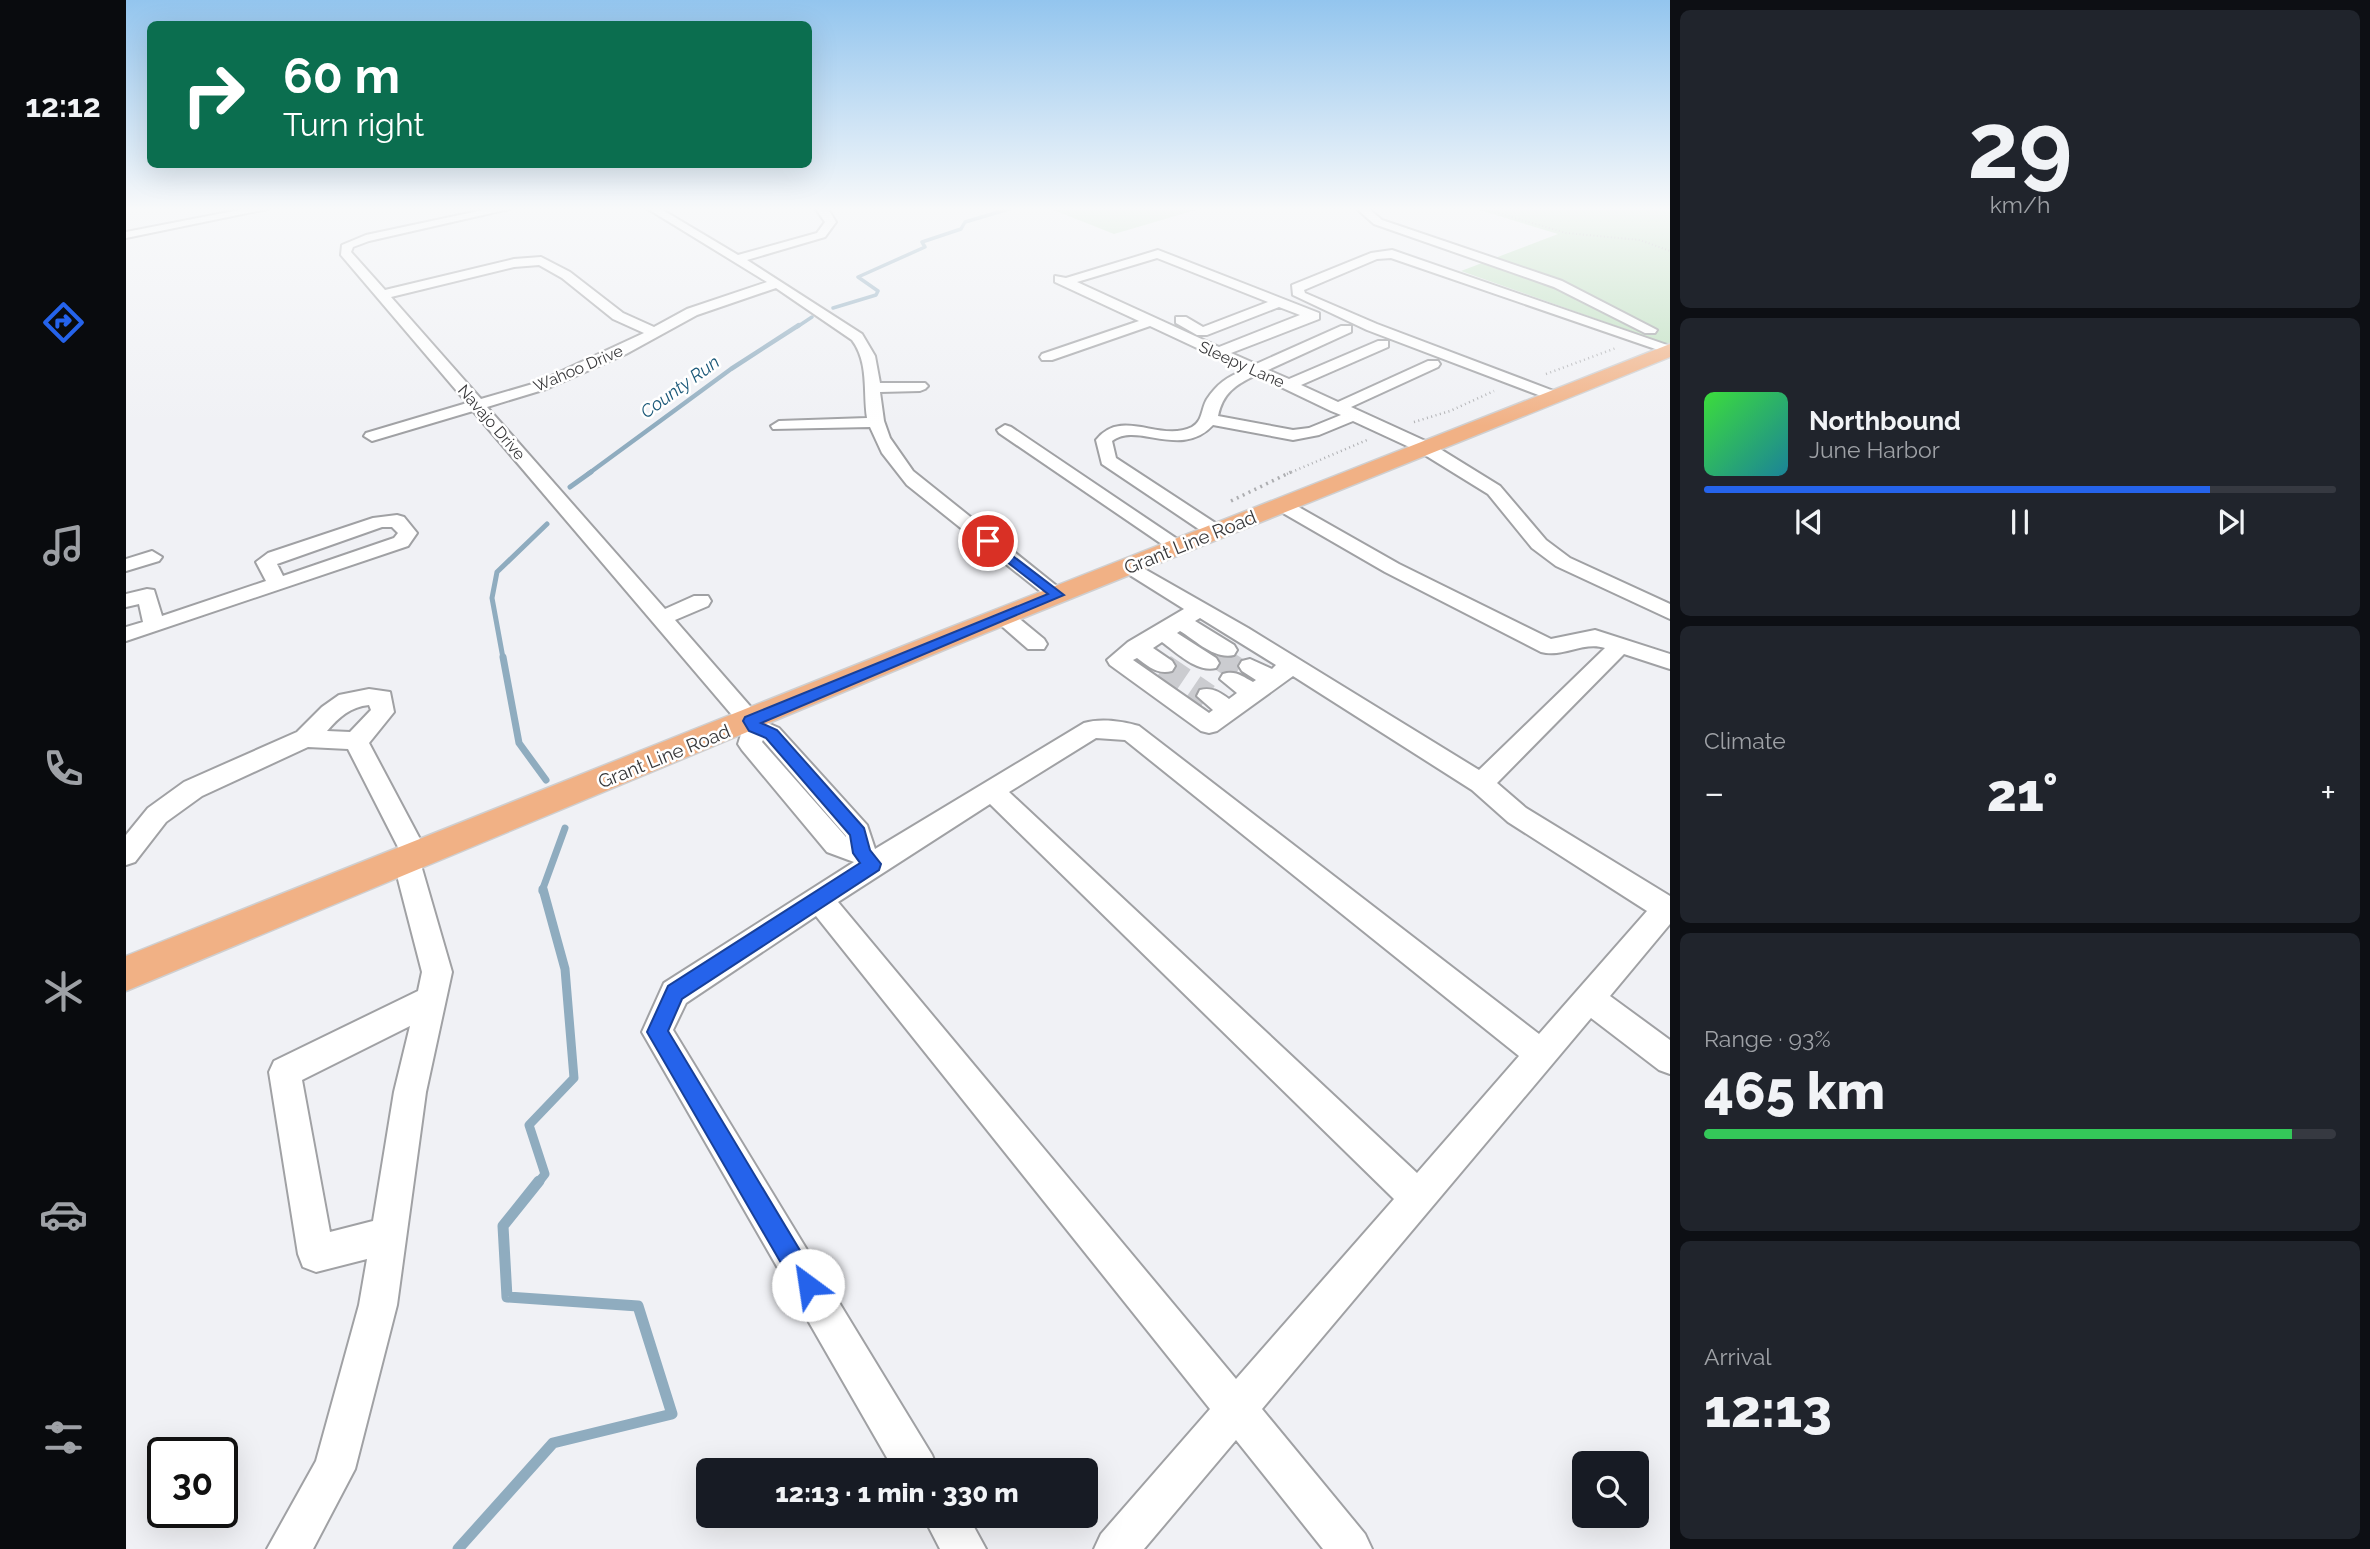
<!DOCTYPE html>
<meta charset="utf-8">
<style>
body{margin:0;font-family:Raleway,sans-serif;background:#20242c;color:#f1f3f6;height:100vh;display:flex;flex-direction:column;font-size:26px;white-space:nowrap}
*{box-sizing:border-box;margin:0}
p{font-size:23px;color:#9ea1a6}
.icon{flex:none;width:38px;height:38px;fill:none;stroke:currentColor;stroke-width:2;stroke-linecap:round;stroke-linejoin:round}
.map{position:relative;flex:1;overflow:hidden}
.sheet{display:flex;flex-direction:column;gap:10px;padding:10px;background:#0d0f14;width:700px}
.sheet>*{flex:none}
.hud{position:absolute;left:21px;top:21px;width:665px;height:147px;border-radius:10px;box-shadow:0 7px 28px #0002;background:#0b6e4f;color:#fff;overflow:hidden}
.tools{position:absolute;left:1446px;top:1451px;display:grid;gap:14px}
.tools a{display:grid;place-items:center;width:77px;height:77px;border-radius:10px;background:#171b24;box-shadow:0 7px 28px #0002;font-size:35px}
.speed{position:absolute;left:21px;top:1437px;display:flex;gap:14px;font-size:35px;font-weight:700;text-align:center}
.speed>*{display:grid;place-content:center;width:91px;height:91px;border-radius:50%;background:#171b24;box-shadow:0 7px 28px #0002;line-height:1}
.speed .limit{border:4px solid #111;border-radius:10px;background:#fff;color:#111}
.pin{position:absolute;display:grid;place-items:center;width:60px;height:60px;color:#fff;margin:-30px;border:4px solid #fff;border-radius:50%;box-shadow:0 2px 7px #0007}
.me{position:absolute;width:77px;margin:-38px;rotate:329deg;stroke-linejoin:round;filter:drop-shadow(0 0 5px #0008)}
.turn{display:flex;align-items:center;gap:24px;height:147px;padding:0 21px;font-size:32px}
.turn .icon{width:91px;height:91px;stroke-width:2.5}
.turn b{display:block;font-size:49px;line-height:60px}
.big{font-size:52px;font-weight:800;line-height:1.1}
.sheet .widget{flex:1;display:flex;flex-direction:column;justify-content:center;gap:10px;min-width:0;padding:0 24px;border-radius:10px;background:#20242c}
.sheet .dial{align-items:center;gap:0}
.dial b{font-size:91px;line-height:1}
.song{display:flex;align-items:center;gap:21px}
.cover{width:84px;height:84px;border-radius:10px;background:linear-gradient(135deg,hsl(120 70% 55%),hsl(190 70% 35%))}
.played{height:7px;border-radius:4px;background:linear-gradient(90deg,#2563eb 80%,#363941 80%)}
.keys{display:flex;justify-content:space-around;direction:ltr}
.heat{display:flex;justify-content:space-between;align-items:center;font-size:38px;direction:ltr}
.charge{height:10px;border-radius:5px;background:linear-gradient(90deg,#34c759 93%,#363941 0)}
.trip{position:absolute;left:570px;top:1458px;width:402px;height:70px;border-radius:10px;background:#171b24;box-shadow:0 7px 28px #0002;font-weight:800;line-height:70px;text-align:center}
main{display:flex;flex:1;min-height:0}
.menu{display:flex;flex-direction:column;width:126px;justify-content:space-around;align-items:center;background:#090b0e;color:#9ea1a6}
.menu .icon{width:49px;height:49px}
.menu .on{color:#2563eb}
.menu b{font-size:32px;color:#f1f3f6}
.map>svg:first-child{display:block}
</style>
<main>
<nav class="menu">
<b>12:12</b>
<svg class="icon on" aria-label="directions" viewBox="0 0 24 24"><path d="M12 3l9 9-9 9-9-9zM9 14v-3h6M13 9l2 2-2 2"/></svg>
<svg class="icon" aria-label="music" viewBox="0 0 24 24"><path d="M9 18V5l10-2v13"/><circle cx="6" cy="18" r="3"/><circle cx="16" cy="16" r="3"/></svg>
<svg class="icon" aria-label="phone" viewBox="0 0 24 24"><path d="M5 4h4l2 5-3 2q2 4 5 5l2-3 5 2v4C11 20 4 13 5 4z"/></svg>
<svg class="icon" aria-label="climate" viewBox="0 0 24 24"><path d="M12 3v18M4 7l16 10M4 17L20 7"/></svg>
<svg class="icon" aria-label="car" viewBox="0 0 24 24"><path d="M5 17H2v-5l4-1 3-4h7l3 4 3 1v5h-3M9 17h6M6 11h13"/><circle cx="7" cy="17" r="2"/><circle cx="17" cy="17" r="2"/></svg>
<svg class="icon" aria-label="filters" viewBox="0 0 24 24"><path d="M4 7h16M4 17h16"/><circle cx="9" cy="7" r="2"/><circle cx="15" cy="17" r="2"/></svg>
</nav>
<div class="map">
<svg width="1544" height="1549" viewBox="0 0 1544 1549">
<rect width="100%" height="100%" fill="#f0f1f5"/>
<path fill="#bcdfbc" d="M925,209H1073L988,234Z
M1350,209H1544V345L1335,271L1432,234Z"/>
<g fill="none" stroke-linecap="round" stroke-linejoin="round">
<path stroke="#8facbf" stroke-width="3.5" d="M707,308L750,295L752,291L732,277L799,247L796,242L835,229L839,222L883,209
M671,327L686,317"/>
<path stroke="#8facbf" stroke-width="4.5" d="M462,474L605,369L673,325"/>
<path stroke="#8facbf" stroke-width="5" d="M444,487L465,472
M377,658L366,598L371,572L421,524"/>
<path stroke="#8facbf" stroke-width="7" d="M377,657L393,743L420,780
M416,891L439,828"/>
<path stroke="#8facbf" stroke-width="9" d="M412,1183L419,1174L403,1125L448,1078L439,969L417,889"/>
<path stroke="#8facbf" stroke-width="11" d="M332,1549L427,1443L546,1414L512,1306L381,1297L377,1226L413,1181"/>
<path stroke="#cbccd0" stroke-width="19" stroke-dasharray="19 10" stroke-linecap="butt" d="M1091,656L1095,658"/>
<path stroke="#cbccd0" stroke-width="24" stroke-dasharray="24 12" stroke-linecap="butt" d="M1092,657L1115,672
M1038,666L1082,696"/>
<g stroke="#a0a1a4" stroke-width="4">
<path id="minor" d="M118,209H141L0,238V232Z
M362,209H383L243,241L227,247L225,252L259,290L388,259L415,257L444,272L497,313L528,327L561,309L641,282L522,209H535L612,255L691,233L699,222L690,209H702L710,222L699,237L621,260L736,334L749,356L754,383H799L802,386L799,389L794,391L754,392L758,421L764,438L787,471L942,595L939,600H925L781,485L756,453L744,427L647,429L645,426L653,421L741,418C737,391 743,363 726,340L650,288L571,315L500,354L420,389L361,407L539,609L568,596H582L585,601L582,606L549,620L637,721L653,728L741,825L749,849L958,723C974,718 997,721 1013,726L1413,1034L1521,911L1382,822L1346,790L1167,676L1091,731L1083,733L1075,731L984,665L981,660L1002,642L1058,609L991,567L994,563H1008L1122,628L1353,770L1479,648C1457,641 1437,658 1415,652L1259,572L1150,509L1147,505L1150,501H1162L1273,564L1425,639L1469,630L1544,654V669L1498,654L1371,783L1400,808L1544,896V924L1484,996L1544,1040V1074L1533,1070L1465,1018L1136,1409L1239,1534L1246,1549H1197L1110,1440L1018,1549H968L975,1534L1084,1409L690,916L560,1003L547,1030L806,1455L812,1470H768L516,1032L538,983L728,862L701,852L616,750L612,744L617,728L347,411L246,441L238,436L240,433L341,403L215,255L216,245L240,235ZM413,265L436,278L487,319L518,333L410,383L355,399L265,297L388,267ZM1074,618L1150,665L1146,669L1124,659L1116,661L1113,666L1116,671L1130,680L1127,682C1116,676 1109,670 1097,674L1094,679L1111,693L1103,699C1093,692 1086,687 1074,690L1071,696L1087,710L1083,713L1007,660L1011,658C1022,666 1031,675 1046,671L1049,666L1046,661L1027,648L1036,642C1050,652 1071,673 1090,668L1093,663L1090,658L1051,633L1054,631C1069,640 1089,660 1108,655L1111,650L1108,645L1069,621ZM970,738L999,740L1393,1056L1291,1173L883,792ZM637,740L720,836V837L636,742ZM864,804L1268,1199L1110,1379L712,902Z
M1231,209H1243L1256,220L1436,281L1531,330L1529,333H1519L1428,287L1248,224Z
M1032,250L1193,313V319L1105,353L1130,364L1215,326H1225V332L1142,370L1163,379L1252,341H1262V347L1175,385L1212,402L1302,361H1312L1314,364L1312,367L1225,407L1306,444L1374,486L1420,540L1444,558L1544,604V619L1430,566L1406,548L1362,494L1294,452L1227,421L1193,435L1167,440L1087,425C1055,460 1011,421 986,441L990,458L1097,528L1099,532L1097,536H1083L976,464L970,440C996,407 1034,443 1066,427C1077,421 1075,409 1081,399C1091,384 1101,377 1118,370L1024,326L926,360H916L914,357L916,354L1013,321L929,282V276L940,278ZM1031,258L1142,302L1077,327L1060,317H1050V323L1071,335H1081L1153,307L1174,315L1093,347L951,282ZM1130,375L1205,411L1215,415L1183,428L1167,430L1092,416C1097,393 1109,385 1130,375Z
M1266,250L1544,346V354L1265,258L1251,259L1178,290L1179,293L1251,324L1433,393L1436,396L1428,401L1241,330L1167,295L1166,285L1245,253Z
M879,425L885,427L1063,547L1060,551H1046L873,433L871,430Z
M271,515L278,517L291,533L282,546L0,641V627L17,622L13,604L0,607V594L21,589L28,590L36,616L140,581L130,562L142,553L247,518ZM256,527H266L272,533L268,538L157,576L151,564Z
M26,551L36,557L33,561L0,571V559Z
M877,609L884,611L918,639L921,644L918,649H902L870,621L867,616L870,611Z
M243,689L264,692L268,712L243,743L303,856L299,864L295,865L326,972L300,1092L271,1305L229,1469L187,1549H141L190,1461L233,1305L241,1259L190,1272L177,1267L172,1254L143,1072L148,1061L292,991L296,972L267,860L274,851L222,749L182,747L76,796L40,822L9,862L0,865V835L22,808L58,782L171,732L196,707L213,695ZM243,705L245,710L224,732L201,731C213,717 224,707 243,705ZM284,1026L268,1092L247,1221L204,1232L176,1080Z
M797,1516H842L860,1549H814Z"/>
</g>
<g stroke="#cfcfd0" stroke-width="3">
<path id="major" d="M1544,344V357L825,647L0,991V956L805,635Z"/>
</g>
<path stroke="#adaeb1" stroke-width="2" stroke-dasharray="1 2.5" stroke-linecap="butt" d="M1359,209L1440,233L1514,240L1544,251"/>
<path stroke="#adaeb1" stroke-width="2.5" stroke-dasharray="1 3.5" stroke-linecap="butt" d="M1420,374L1490,348
M1288,422L1324,411L1368,391
M1161,474L1241,440"/>
<path stroke="#adaeb1" stroke-width="3.5" stroke-dasharray="2 4.5" stroke-linecap="butt" d="M1105,501L1165,472"/>
<use href="#minor" fill="#fff" fill-rule="evenodd"/>
<use href="#major" fill="#f1b185" fill-rule="evenodd"/>
</g>
<linearGradient id="sky" x2="0" y2="1"><stop stop-color="#93c5ee"/><stop offset="0.49" stop-color="#f8f9fa"/><stop offset="1" stop-color="#f8f9fa" stop-opacity="0"/></linearGradient>
<rect width="1544" height="426" fill="url(#sky)"/>
<path fill="#2563eb" stroke="#184099" stroke-width="2" d="M862,537L938,595L635,723L651,730L738,828L744,850L755,864L753,870L556,999L542,1031L690,1277L694,1285L690,1294L682,1297L673,1294L521,1032L542,986L734,863L727,853L724,835L640,738L623,731L617,721L619,717L922,594L858,544L856,541Z"/>
<g text-anchor="middle" stroke-width="5" stroke-linejoin="round" paint-order="stroke">
<g font-size="16" fill="#38383a" stroke="#fff">
<text transform="translate(1116 364) rotate(24)" y="6">Sleepy Lane</text>
<text transform="translate(452 368) rotate(-23)" y="6">Wahoo Drive</text>
<text transform="translate(366 422) rotate(49)" y="6">Navajo Drive</text>
</g>
<g font-size="18" font-style="italic" fill="#1a5878" stroke="#fff">
<text transform="translate(554 387) rotate(-36)" y="6">County Run</text>
</g>
<g font-size="19" fill="#38383a" stroke="#fff">
<text transform="translate(1064 542) rotate(-22)" y="7">Grant Line Road</text>
<text transform="translate(538 756) rotate(-22)" y="7">Grant Line Road</text>
</g>
</g>
</svg>
<div class="tools">
<a><svg class="icon" aria-label="search" viewBox="0 0 24 24"><circle cx="10" cy="10" r="6"/><path d="M15 15l6 6"/></svg></a>
</div>
<div class="speed"><div class="limit">30</div></div>
<div class="pin" style="left:862px;top:541px;background:#d93025"><svg class="icon" aria-label="arrive" viewBox="0 0 24 24"><path d="M6 21V4h12l-3 4 3 4H6"/></svg></div>
<svg class="me" style="left:682px;top:1285px" viewBox="-20 -20 40 40"><circle r="19" fill="#fff"/><path d="M0-13L10 11 0 6-10 11z" fill="#2563eb"/></svg>
<div class="trip">12:13 · 1 min · 330 m</div>
<div class="hud">
<div class="turn"><svg class="icon" aria-label="right" viewBox="0 0 24 24"><path d="M7 20v-9h11M14 6l5 5-5 5"/></svg><div><b>60 m</b>Turn right</div></div>
</div>
</div>
<section class="sheet">
<div class="widget dial"><b>29</b><p>km/h</p></div>
<div class="widget">
<div class="song"><i class="cover"></i><div><b>Northbound</b><p>June Harbor</p></div></div>
<div class="played"></div>
<div class="keys"><svg class="icon" aria-label="previous" viewBox="0 0 24 24"><path d="M18 5L8 12l10 7zM5 5v14"/></svg><svg class="icon" aria-label="pause" viewBox="0 0 24 24"><path d="M8 5v14M16 5v14"/></svg><svg class="icon" aria-label="next" viewBox="0 0 24 24"><path d="M6 5l10 7-10 7zM19 5v14"/></svg></div>
</div>
<div class="widget"><p>Climate</p>
<div class="heat"><a>−</a><b class="big">21°</b><a>+</a></div>
</div>
<div class="widget"><p>Range · 93%</p><b class="big">465 km</b><div class="charge"></div></div>
<div class="widget"><p>Arrival</p><b class="big">12:13</b></div>
</section>
</main>
